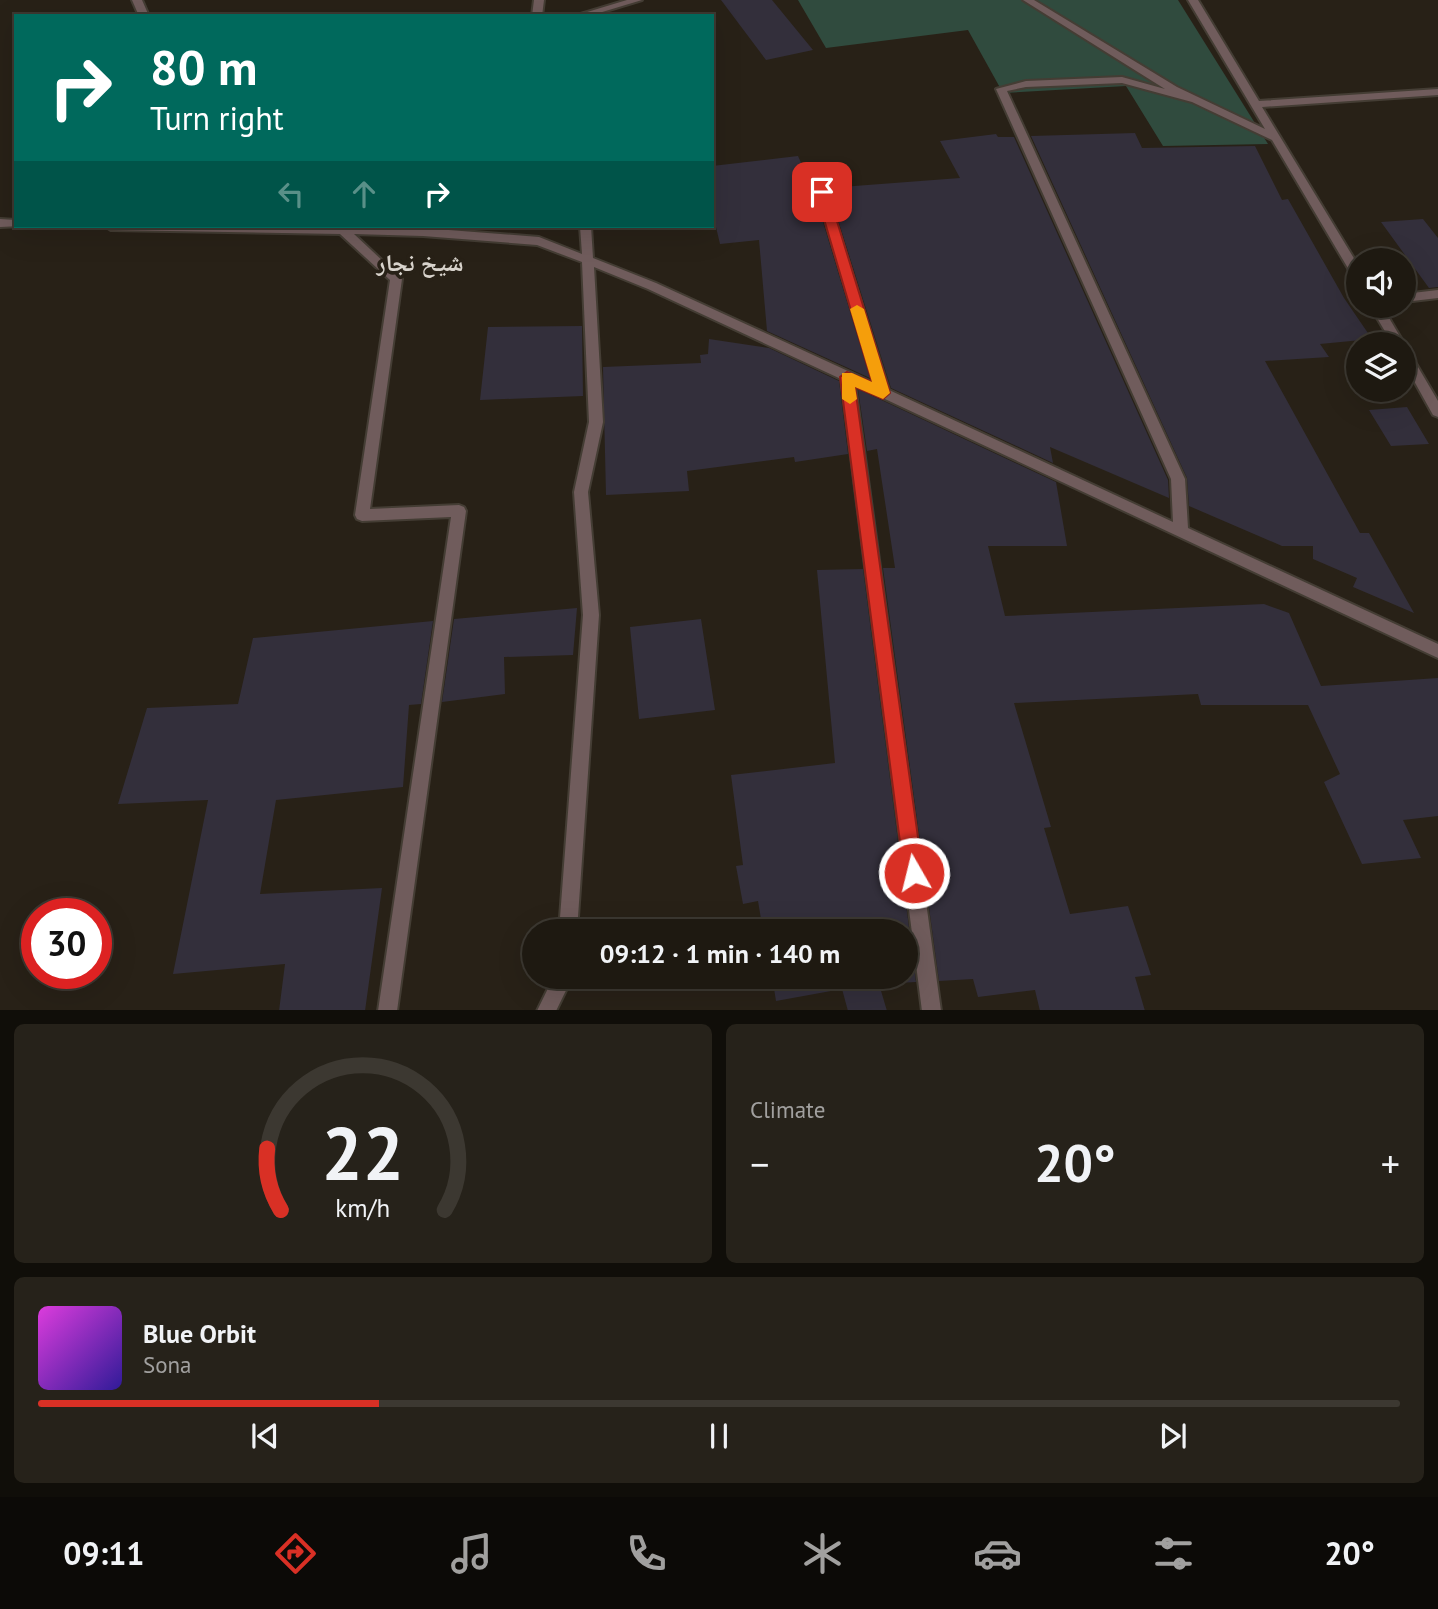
<!DOCTYPE html>
<meta charset="utf-8">
<style>
body{margin:0;font-family:"PT Sans","Noto Naskh Arabic",sans-serif;background:#26221a;color:#f1f3f6;height:100vh;display:flex;flex-direction:column;font-size:26px;white-space:nowrap}
*{box-sizing:border-box;margin:0}
p{font-size:23px;color:#a1a09f}
.icon{flex:none;width:38px;height:38px;fill:none;stroke:currentColor;stroke-width:2;stroke-linecap:round;stroke-linejoin:round}
.map{position:relative;height:1010px;overflow:hidden}
.panel{display:flex;flex-direction:column;gap:14px;padding:14px;background:#100e09;flex:1}
.panel>*{flex:none}
.hud{position:absolute;left:14px;top:14px;width:700px;height:214px;border-radius:0px;box-shadow:0 7px 28px #0002,0 0 0 2px #3c3831;background:#00695c;color:#fff;overflow:hidden}
.buttons{position:absolute;left:1346px;top:248px;display:grid;gap:14px}
.buttons a{display:grid;place-items:center;width:70px;height:70px;border-radius:50%;background:#1e1911;box-shadow:0 7px 28px #0002,0 0 0 2px #3c3831;font-size:35px}
.speed{position:absolute;left:21px;top:898px;display:flex;gap:14px;font-size:35px;font-weight:700;text-align:center}
.speed>*{display:grid;place-content:center;width:91px;height:91px;border-radius:50%;background:#1e1911;box-shadow:0 7px 28px #0002,0 0 0 2px #3c3831;line-height:1}
.speed .limit{border:10px solid #d22;background:#fff;color:#111}
.pin{position:absolute;display:grid;place-items:center;width:60px;height:60px;color:#fff;margin:-30px;border-radius:14px;box-shadow:0 4px 10px #0006}
.me{position:absolute;width:77px;margin:-38px;rotate:352deg;stroke-linejoin:round;filter:drop-shadow(0 0 5px #0008)}
.turn{display:flex;align-items:center;gap:24px;height:147px;padding:0 21px;font-size:32px}
.turn .icon{width:91px;height:91px;stroke-width:2.5}
.turn b{display:block;font-size:49px;line-height:60px}
.lanes{display:flex;align-items:center;height:66px;padding:0 21px;background:#0003;justify-content:center;gap:35px;direction:ltr}
.lanes .off{opacity:.35}
.big{font-size:52px;font-weight:700;line-height:1.1}
.panel .card{flex:1;display:flex;flex-direction:column;justify-content:center;gap:10px;min-width:0;padding:0 24px;border-radius:10px;background:#26221a}
.panel .dial{align-items:center;gap:0}
.dial svg{height:182px;overflow:visible;fill:none;stroke:#3c3831;stroke-width:7;stroke-linecap:round;text-anchor:middle}
.dial text{fill:#f1f3f6;stroke:none}
.song{display:flex;align-items:center;gap:21px}
.cover{width:84px;height:84px;border-radius:10px;background:linear-gradient(135deg,hsl(300 70% 55%),hsl(250 70% 35%))}
.played{height:7px;border-radius:4px;background:linear-gradient(90deg,#d93025 25%,#3c3831 25%)}
.keys{display:flex;justify-content:space-around;direction:ltr}
.heat{display:flex;justify-content:space-between;align-items:center;font-size:38px;direction:ltr}
.panel .tiles{flex:1;display:grid;gap:14px;grid-template-columns:1fr 1fr}
.card:last-child{grid-column:span 2}
.trip{position:absolute;left:522px;top:919px;width:396px;height:70px;border-radius:35px;background:#1e1911;box-shadow:0 7px 28px #0002,0 0 0 2px #3c3831;font-weight:700;line-height:70px;text-align:center}
.dock{display:flex;height:112px;justify-content:space-around;align-items:center;background:#0c0a07;color:#a1a09f}
.dock .icon{width:49px;height:49px}
.dock .active{color:#d93025}
.dock b{font-size:32px;color:#f1f3f6}
.map>svg:first-child{display:block}
</style>
<div class="map">
<svg width="1438" height="1011" viewBox="0 0 1438 1011">
<rect width="100%" height="100%" fill="#282117"/>
<path fill="#304b3e" d="M798,0H1178L1268,144L1163,146L1126,86L1003,93L968,30L826,48Z"/>
<path fill="#332f3b" d="M721,0H772L813,50L766,60Z
M1135,133L1142,148L1255,146L1282,200L1288,199L1344,298L1372,339L1320,344L1329,357L1265,361L1360,533H1369L1414,613L1353,587L1357,578L1313,559V546H1282L1189,506L1187,478L1031,136Z
M996,134L998,137H1014L1168,480L1169,498L1050,447L1053,463L891,388L828,188L960,178L940,141Z
M798,156L813,189L870,378L767,331L759,240L720,244L712,210V166Z
M1423,219L1438,238V287L1429,288L1381,222Z
M582,326L583,396L480,400L488,327Z
M709,339L769,348L839,381L848,454L795,462L794,457L687,471L689,491L606,495L603,367L701,363L700,355L708,354Z
M858,389L1056,482L1067,546H988L1005,616L1264,604L1289,613L1321,686L1438,678V816L1403,820L1421,858L1362,864L1324,782L1340,774L1308,705H1201L1198,694L1014,703L1051,827L1044,828L1070,914L1128,906L1151,975L1135,977L1145,1011H1040L1035,990L978,997L973,979L939,981L883,568H895L877,449L867,451Z
M1407,407L1429,444L1391,446L1369,410Z
M863,569L916,982L879,984L887,1011H848L842,989L776,1001L772,976H905V931H763L758,901L743,904L736,866L743,865L731,775L835,763L817,570Z
M577,608L573,655L504,657L505,694L442,702L454,619Z
M701,619L715,710L639,719L630,627Z
M433,621L421,704L409,705L403,787L276,800L260,894L382,888L365,1011H279L285,964L173,974L208,800L118,804L147,708L238,704L253,638Z"/>
<g fill="none" stroke-linecap="round" stroke-linejoin="round">
<g stroke="#443d34" stroke-width="4">
<path id="minor" d="M132,0H142L149,16H139Z
M534,0H544L542,16H532Z
M627,0H642L589,16H574Z
M1023,0H1034L1177,87L1265,129L1188,0H1198L1259,101L1438,89V95L1262,107L1358,265V279L1352,275L1272,140L1192,102L1122,83L1026,87L1007,91L1185,479L1188,528L1438,644V658L855,385L941,1011H922L841,379L648,289L594,267L603,422L588,492L599,615L577,931H559L583,615L574,492L589,422L582,262L537,245L423,236L354,234L402,279L370,509L459,505L464,507L466,511L397,1011H378L451,517L362,521L357,519L355,515L390,280L340,234L111,230L105,226L423,228L539,237L582,254L580,226H591L593,258L656,283L874,383L809,167L814,164L818,165L889,390L1173,522L1171,479L996,89L1026,81L1122,77L1165,89Z
M0,219L16,220V226H21L0,227Z
M1438,290V298L1404,302V294Z
M1370,306H1382L1405,345L1404,348V345H1393Z
M1404,349L1408,350L1438,401V417L1433,415L1404,363Z
M554,976H573L556,1011H537Z"/>
</g>
<use href="#minor" fill="#705c5c" fill-rule="evenodd"/>
</g>
<path fill="#d93025" stroke="#8d1f18" stroke-width="2" d="M817,190L828,192L890,393L883,399L855,387L923,873L921,880L914,883L906,880L904,873L840,377L847,372L872,382L816,192Z"/>
<path fill="#f59e0b" d="M857,305L864,309L890,393L883,399L855,387L857,399L850,404L842,399V373H852L872,382L850,309Z"/>
<g text-anchor="middle" stroke-width="7" stroke-linejoin="round" paint-order="stroke">
<g font-size="24" font-weight="bold" fill="#d8d3cc" stroke="#282117">
<text x="420" y="271">شيخ نجار</text>
</g>
</g>
</svg>
<div class="buttons">
<a><svg class="icon" aria-label="sound" viewBox="0 0 24 24"><path d="M4 9h4l5-4v14l-5-4H4zM17 9q2 3 0 6"/></svg></a>
<a><svg class="icon" aria-label="layers" viewBox="0 0 24 24"><path d="M12 4l9 5-9 5-9-5zM3 14l9 5 9-5"/></svg></a>
</div>
<div class="speed"><div class="limit">30</div></div>
<div class="pin" style="left:822px;top:192px;background:#d93025"><svg class="icon" aria-label="arrive" viewBox="0 0 24 24"><path d="M6 21V4h12l-3 4 3 4H6"/></svg></div>
<svg class="me" style="left:914px;top:873px" viewBox="-20 -20 40 40"><circle r="17" fill="#d93025" stroke="#fff" stroke-width="3"/><path d="M0-11L8 9 0 5-8 9z" fill="#fff"/></svg>
<div class="trip">09:12 · 1 min · 140 m</div>
<div class="hud">
<div class="turn"><svg class="icon" aria-label="right" viewBox="0 0 24 24"><path d="M7 20v-9h11M14 6l5 5-5 5"/></svg><div><b>80 m</b>Turn right</div></div>
<div class="lanes"><svg class="icon off" aria-label="left" viewBox="0 0 24 24"><path d="M17 20v-9H6M10 6l-5 5 5 5"/></svg><svg class="icon off" aria-label="ahead" viewBox="0 0 24 24"><path d="M12 20V5M6 11l6-6 6 6"/></svg><svg class="icon" aria-label="right" viewBox="0 0 24 24"><path d="M7 20v-9h11M14 6l5 5-5 5"/></svg></div>
</div>
</div>
<section class="panel">
<div class="tiles">
<div class="card dial"><svg viewBox="0 0 100 80">
<path d="M14 69A42 42 0 1 1 86 69"/>
<path d="M14 69A42 42 0 0 1 8 42" stroke="#d93025"/>
<text x="50" y="56" font-size="32" font-weight="700">22</text>
<text x="50" y="72" font-size="11">km/h</text>
</svg></div>
<div class="card"><p>Climate</p>
<div class="heat"><a>−</a><b class="big">20°</b><a>+</a></div>
</div>
<div class="card">
<div class="song"><i class="cover"></i><div><b>Blue Orbit</b><p>Sona</p></div></div>
<div class="played"></div>
<div class="keys"><svg class="icon" aria-label="previous" viewBox="0 0 24 24"><path d="M18 5L8 12l10 7zM5 5v14"/></svg><svg class="icon" aria-label="pause" viewBox="0 0 24 24"><path d="M8 5v14M16 5v14"/></svg><svg class="icon" aria-label="next" viewBox="0 0 24 24"><path d="M6 5l10 7-10 7zM19 5v14"/></svg></div>
</div>
</div>
</section>
<nav class="dock">
<b>09:11</b>
<svg class="icon active" aria-label="directions" viewBox="0 0 24 24"><path d="M12 3l9 9-9 9-9-9zM9 14v-3h6M13 9l2 2-2 2"/></svg>
<svg class="icon" aria-label="music" viewBox="0 0 24 24"><path d="M9 18V5l10-2v13"/><circle cx="6" cy="18" r="3"/><circle cx="16" cy="16" r="3"/></svg>
<svg class="icon" aria-label="phone" viewBox="0 0 24 24"><path d="M5 4h4l2 5-3 2q2 4 5 5l2-3 5 2v4C11 20 4 13 5 4z"/></svg>
<svg class="icon" aria-label="climate" viewBox="0 0 24 24"><path d="M12 3v18M4 7l16 10M4 17L20 7"/></svg>
<svg class="icon" aria-label="car" viewBox="0 0 24 24"><path d="M5 17H2v-5l4-1 3-4h7l3 4 3 1v5h-3M9 17h6M6 11h13"/><circle cx="7" cy="17" r="2"/><circle cx="17" cy="17" r="2"/></svg>
<svg class="icon" aria-label="filters" viewBox="0 0 24 24"><path d="M4 7h16M4 17h16"/><circle cx="9" cy="7" r="2"/><circle cx="15" cy="17" r="2"/></svg>
<b>20°</b>
</nav>
